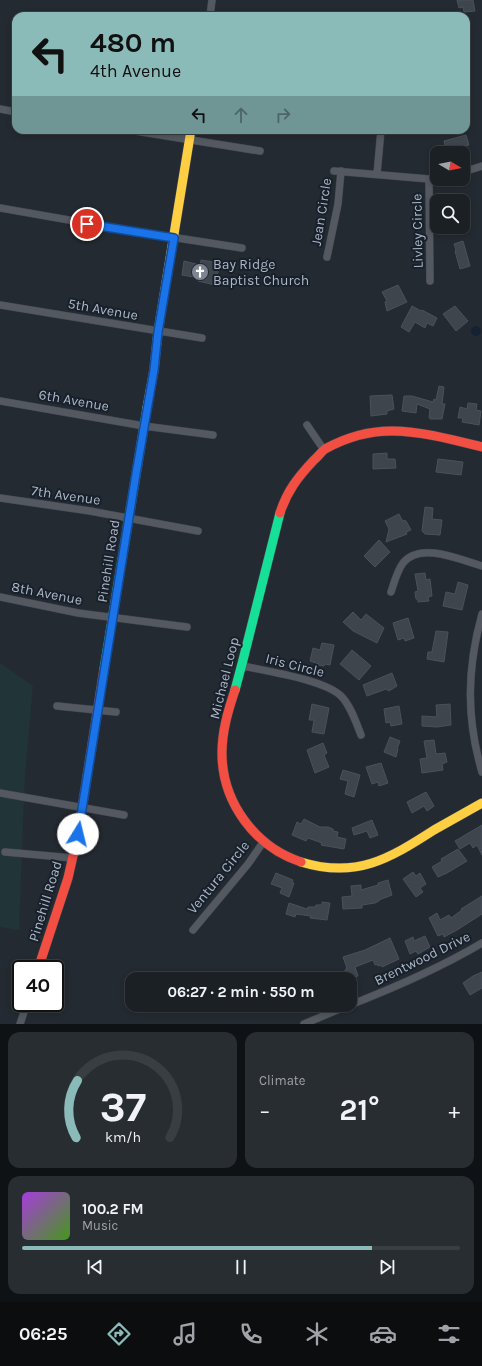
<!DOCTYPE html>
<meta charset="utf-8">
<style>
body{margin:0;font-family:Karla,sans-serif;background:#282d32;color:#f1f3f6;height:100vh;display:flex;flex-direction:column;font-size:15px;white-space:nowrap}
*{box-sizing:border-box;margin:0}
p{font-size:13px;color:#a0a3a7}
.icon{flex:none;width:22px;height:22px;fill:none;stroke:currentColor;stroke-width:2;stroke-linecap:round;stroke-linejoin:round}
.map{position:relative;height:1024px;overflow:hidden}
.sheet{display:flex;flex-direction:column;gap:8px;padding:8px;background:#0f1214;flex:1}
.sheet>*{flex:none}
.top-card{position:absolute;left:12px;top:12px;width:458px;height:122px;border-radius:12px;box-shadow:0 2px 6px #0003,0 0 0 1px #393e42;background:#8bbbb9;color:#111;overflow:hidden}
.needle{width:26px;rotate:100deg}
.controls{position:absolute;left:430px;top:146px;display:grid;gap:8px}
.controls a{display:grid;place-items:center;width:40px;height:40px;border-radius:8px;background:#1b2025;box-shadow:0 2px 6px #0003,0 0 0 1px #393e42;font-size:20px}
.speed{position:absolute;left:12px;top:960px;display:flex;gap:8px;font-size:20px;font-weight:700;text-align:center}
.speed>*{display:grid;place-content:center;width:52px;height:52px;border-radius:50%;background:#1b2025;box-shadow:0 2px 6px #0003,0 0 0 1px #393e42;line-height:1}
.speed .limit{border:2px solid #111;border-radius:6px;background:#fff;color:#111}
.pin{position:absolute;display:grid;place-items:center;width:34px;height:34px;color:#fff;margin:-17px;border:2px solid #fff;border-radius:50%;box-shadow:0 1px 4px #0007}
.me{position:absolute;width:44px;margin:-22px;rotate:9deg;stroke-linejoin:round;filter:drop-shadow(0 0 3px #0008)}
.turn{display:flex;align-items:center;gap:14px;height:84px;padding:0 12px;font-size:18px}
.turn .icon{width:52px;height:52px;stroke-width:2.5}
.turn b{display:block;font-size:28px;line-height:34px}
.lanes{display:flex;align-items:center;height:38px;padding:0 12px;background:#0003;justify-content:center;gap:20px;direction:ltr}
.lanes .off{opacity:.35}
.big{font-size:30px;font-weight:700;line-height:1.1}
.sheet .card{flex:1;display:flex;flex-direction:column;justify-content:center;gap:6px;min-width:0;padding:0 14px;border-radius:12px;background:#282d32}
.sheet .dial{align-items:center;gap:0}
.dial svg{height:104px;overflow:visible;fill:none;stroke:#393e42;stroke-width:7;stroke-linecap:round;text-anchor:middle}
.dial text{fill:#f1f3f6;stroke:none}
.song{display:flex;align-items:center;gap:12px}
.cover{width:48px;height:48px;border-radius:6px;background:linear-gradient(135deg,hsl(280 70% 55%),hsl(100 70% 35%))}
.played{height:4px;border-radius:2px;background:linear-gradient(90deg,#8bbbb9 80%,#393e42 80%)}
.keys{display:flex;justify-content:space-around;direction:ltr}
.heat{display:flex;justify-content:space-between;align-items:center;font-size:22px;direction:ltr}
.sheet .tiles{flex:1;display:grid;gap:8px;grid-template-columns:1fr 1fr}
.card:last-child{grid-column:span 2}
.trip{position:absolute;left:125px;top:972px;width:232px;height:40px;border-radius:12px;background:#1b2025;box-shadow:0 2px 6px #0003,0 0 0 1px #393e42;font-weight:700;line-height:40px;text-align:center}
.dock{display:flex;height:64px;justify-content:space-around;align-items:center;background:#0b0d0f;color:#a0a3a7}
.dock .icon{width:28px;height:28px}
.dock .current{color:#8bbbb9}
.dock b{font-size:18px;color:#f1f3f6}
.map>svg:first-child{display:block}
</style>
<div class="map">
<svg width="482" height="1024" viewBox="0 0 482 1024">
<rect width="100%" height="100%" fill="#242a31"/>
<path fill="#213437" d="M0,663L33,686L25,775L19,930L0,927Z"/>
<path fill="#152234" d="M471 331a5 5 0 1 1 10 0a5 5 0 1 1-10 0Z"/>
<path fill="#3f454d" stroke="#4b515a" d="M457,0H473L475,11L464,12L463,7L459,8Z
M466,135L469,145L453,149L454,153H447L444,141Z
M463,241L470,266L460,269L455,251L456,250L454,244Z
M201,260L220,263L215,285L198,281L199,278L182,275L184,261L200,265Z
M398,285L407,302L387,311L385,302L387,301L382,292Z
M412,306L421,311L422,310L437,318L433,326L427,323L425,328L415,322L409,332L401,327Z
M455,306L468,321L456,331L443,314Z
M439,386L444,387L442,404H445L442,419H430L429,417L430,409L417,404L416,413L402,411L404,396H412L433,402L434,399L436,400Z
M392,395L394,409L387,411V414L371,416L370,396Z
M468,403L477,404L476,410L481,411L479,425L462,422L463,418H458L460,407L467,409Z
M387,453V459H395L396,468L373,469V454Z
M438,459L463,462L461,475L436,472Z
M425,507L433,508L432,519L442,520L440,535L425,534L422,531Z
M399,514L402,520L406,521L411,530L406,532L407,534L386,542L389,529L385,521Z
M379,540L390,552L375,567L364,556Z
M425,573L426,580L430,579L432,596L428,597L429,601L418,602V599H416L415,592L418,591L415,574Z
M458,582L468,585L462,610L443,606L446,592L455,594Z
M353,612L361,620L366,614L384,628L377,643L353,631L343,622Z
M408,618L414,638L405,641L404,638L398,640L393,623Z
M436,631L448,632L444,662L427,659L428,652H432Z
M322,643L334,645L330,665L325,664L324,666L318,665L319,664L310,661L313,648L320,650Z
M352,650L371,666L359,680L340,664Z
M392,673L397,686L389,691L386,689L367,696L363,685Z
M312,704L329,708L324,734L312,732L314,720H309Z
M450,704L451,725L437,727L422,726V716L437,717L436,705Z
M399,706L402,724L391,726L390,722L386,723L384,709Z
M390,737L400,741L397,749H398L396,757L384,752Z
M434,740L436,754L445,753L447,762L442,764L443,770L422,773L420,759L427,758L424,741Z
M323,743L327,753L324,755L329,767L315,773L307,750Z
M381,763L388,783L379,786L378,782L372,784L366,767Z
M343,770L360,775L354,797L345,794L348,781L340,779Z
M426,792L434,806L427,811L424,806L412,813L407,802Z
M304,819L320,827H328L333,829V831L338,832L337,837L346,839L344,849L321,845L322,843L308,838L306,841L292,835L297,822L301,824Z
M372,820L378,835L370,838L367,831L354,835L352,828Z
M482,825V855L477,845L473,848L470,843L460,849L455,841Z
M458,849L467,861L447,873L438,877L432,867L442,861L441,859Z
M413,872L416,876L420,873L426,884L420,888L423,892L416,897L403,879Z
M276,873L293,880L292,883H294L289,897L280,893L282,888L271,884Z
M388,880L392,895L379,900V901L375,903L362,905V908L343,909L342,897L352,896L351,886L361,885V890L378,885V883Z
M482,896V914L457,930L444,937L443,934L438,936L429,918L437,913L440,920L449,915L451,918L462,910L461,909Z
M322,902L330,903L327,920L310,918L311,916L296,914L295,917L286,914L289,903L307,909L308,907H315L316,905H322Z
M425,936L430,947L418,954L416,951L410,954L405,941L413,937L414,941Z
M390,938L399,959L382,967L381,965L378,966L377,964L375,965L373,960L355,967L358,976L348,979L345,970L347,968L343,957L365,950Z
M482,972V988L470,995L463,983L473,976Z"/>
<g fill="none" stroke-linecap="round" stroke-linejoin="round">
<g stroke="#41464e" stroke-width="8">
<path id="street" d="M210,16L212,0
M0,109L16,112
M129,130L260,151
M334,171L429,179L437,178
M463,172L482,166
M377,174L381,130
M429,179L430,281
M0,208L126,230L242,248
M327,257L338,204L341,171
M0,305L202,338
M0,401L144,426L213,435
M307,425L324,450
M0,498L90,511L198,531
M391,592C394,583 397,571 403,563C420,541 461,560 482,566
M0,597L78,613L187,627
M482,614C467,668 466,718 482,772
M243,666C266,671 327,680 342,697C351,707 356,722 361,735
M57,706L116,712
M0,793L124,815
M5,852L73,858
M193,930L248,864L264,841
M350,1005C396,987 440,968 482,943
M20,1024L27,1003
M304,1024L349,1005"/>
</g>
<g stroke="#41464e" stroke-width="10">
<path id="fast" d="M104,669L147,408
M235,690L243,660L280,513"/>
</g>
<g stroke="#41464e" stroke-width="10">
<path id="slow" d="M147,408L154,370L158,332L191,130
M301,862C356,879 389,859 434,830C450,821 466,812 482,803"/>
</g>
<g stroke="#41464e" stroke-width="10">
<path id="jam" d="M280,513C287,491 298,477 314,460C318,457 321,452 325,449C345,438 369,431 392,431C421,431 454,440 482,447
M235,690C228,711 222,731 222,753C222,802 255,847 301,862
M38,969L68,878L78,834L104,669"/>
</g>
<use href="#street" stroke="#545860" stroke-width="7"/>
<use href="#fast" stroke="#16e098" stroke-width="9"/>
<use href="#slow" stroke="#ffcf43" stroke-width="9"/>
<use href="#jam" stroke="#f24e42" stroke-width="9"/>
</g>
<g fill="none" stroke-linecap="round" stroke-linejoin="round">
<g stroke="#114b97" stroke-width="10">
<path id="route" d="M78,834L136,474L154,370L158,332L174,238L87,224"/>
</g>
<use href="#route" stroke="#1a73e8" stroke-width="7"/>
</g>
<defs>
<g id="church-disc" transform="scale(0.9)"><circle r="9.5" fill="#7c8591" stroke="#18202b"/><path d="M-1.2-6h2.4v3.5h3.3v2.4h-3.3V6h-2.4V-.1h-3.3v-2.4h3.3Z" fill="#fff"/></g>
</defs>
<g fill-rule="evenodd">
<use href="#church-disc" x="200" y="272"/>
</g>
<g text-anchor="middle" stroke-width="4" stroke-linejoin="round" paint-order="stroke">
<g font-size="14" fill="#acb6c4" stroke="#18202b">
<text transform="translate(321 212) rotate(-81)" y="5">Jean Circle</text>
<text transform="translate(417 231) rotate(-91)" y="5">Livley Circle</text>
<text transform="translate(103 309) rotate(10)" y="5">5th Avenue</text>
<text transform="translate(74 400) rotate(10)" y="5">6th Avenue</text>
<text transform="translate(66 495) rotate(8)" y="5">7th Avenue</text>
<text transform="translate(108 561) rotate(-81)" y="5">Pinehill Road</text>
<text transform="translate(47 593) rotate(11)" y="5">8th Avenue</text>
<text transform="translate(295 665) rotate(14)" y="5">Iris Circle</text>
<text transform="translate(224 678) rotate(-76)" y="5">Michael Loop</text>
<text transform="translate(218 877) rotate(-51)" y="5">Ventura Circle</text>
<text transform="translate(45 901) rotate(-73)" y="5">Pinehill Road</text>
<text transform="translate(422 958) rotate(-26)" y="5">Brentwood Drive</text>
</g>
<g font-size="14" fill="#acb6c4" stroke="#18202b" text-anchor="start">
<text x="213" y="269">Bay Ridge<tspan x="213" dy="16">Baptist Church</tspan></text>
</g>
</g>
</svg>
<div class="controls">
<a><svg class="needle" viewBox="-14 -14 28 28"><path d="M0-13l5 13h-10z" fill="#e53935"/><path d="M0 13l5-13h-10z" fill="#a0a3a7"/></svg></a>
<a><svg class="icon" aria-label="search" viewBox="0 0 24 24"><circle cx="10" cy="10" r="6"/><path d="M15 15l6 6"/></svg></a>
</div>
<div class="speed"><div class="limit">40</div></div>
<div class="pin" style="left:87px;top:224px;background:#d93025"><svg class="icon" aria-label="arrive" viewBox="0 0 24 24"><path d="M6 21V4h12l-3 4 3 4H6"/></svg></div>
<svg class="me" style="left:78px;top:834px" viewBox="-20 -20 40 40"><circle r="19" fill="#fff"/><path d="M0-13L10 11 0 6-10 11z" fill="#1a73e8"/></svg>
<div class="trip">06:27 · 2 min · 550 m</div>
<div class="top-card">
<div class="turn"><svg class="icon" aria-label="left" viewBox="0 0 24 24"><path d="M17 20v-9H6M10 6l-5 5 5 5"/></svg><div><b>480 m</b>4th Avenue</div></div>
<div class="lanes"><svg class="icon" aria-label="left" viewBox="0 0 24 24"><path d="M17 20v-9H6M10 6l-5 5 5 5"/></svg><svg class="icon off" aria-label="ahead" viewBox="0 0 24 24"><path d="M12 20V5M6 11l6-6 6 6"/></svg><svg class="icon off" aria-label="right" viewBox="0 0 24 24"><path d="M7 20v-9h11M14 6l5 5-5 5"/></svg></div>
</div>
</div>
<section class="sheet">
<div class="tiles">
<div class="card dial"><svg viewBox="0 0 100 80">
<path d="M14 69A42 42 0 1 1 86 69"/>
<path d="M14 69A42 42 0 0 1 15 25" stroke="#8bbbb9"/>
<text x="50" y="56" font-size="32" font-weight="700">37</text>
<text x="50" y="72" font-size="11">km/h</text>
</svg></div>
<div class="card"><p>Climate</p>
<div class="heat"><a>−</a><b class="big">21°</b><a>+</a></div>
</div>
<div class="card">
<div class="song"><i class="cover"></i><div><b>100.2 FM</b><p>Music</p></div></div>
<div class="played"></div>
<div class="keys"><svg class="icon" aria-label="previous" viewBox="0 0 24 24"><path d="M18 5L8 12l10 7zM5 5v14"/></svg><svg class="icon" aria-label="pause" viewBox="0 0 24 24"><path d="M8 5v14M16 5v14"/></svg><svg class="icon" aria-label="next" viewBox="0 0 24 24"><path d="M6 5l10 7-10 7zM19 5v14"/></svg></div>
</div>
</div>
</section>
<nav class="dock">
<b>06:25</b>
<svg class="icon current" aria-label="directions" viewBox="0 0 24 24"><path d="M12 3l9 9-9 9-9-9zM9 14v-3h6M13 9l2 2-2 2"/></svg>
<svg class="icon" aria-label="music" viewBox="0 0 24 24"><path d="M9 18V5l10-2v13"/><circle cx="6" cy="18" r="3"/><circle cx="16" cy="16" r="3"/></svg>
<svg class="icon" aria-label="phone" viewBox="0 0 24 24"><path d="M5 4h4l2 5-3 2q2 4 5 5l2-3 5 2v4C11 20 4 13 5 4z"/></svg>
<svg class="icon" aria-label="climate" viewBox="0 0 24 24"><path d="M12 3v18M4 7l16 10M4 17L20 7"/></svg>
<svg class="icon" aria-label="car" viewBox="0 0 24 24"><path d="M5 17H2v-5l4-1 3-4h7l3 4 3 1v5h-3M9 17h6M6 11h13"/><circle cx="7" cy="17" r="2"/><circle cx="17" cy="17" r="2"/></svg>
<svg class="icon" aria-label="filters" viewBox="0 0 24 24"><path d="M4 7h16M4 17h16"/><circle cx="9" cy="7" r="2"/><circle cx="15" cy="17" r="2"/></svg>
</nav>
